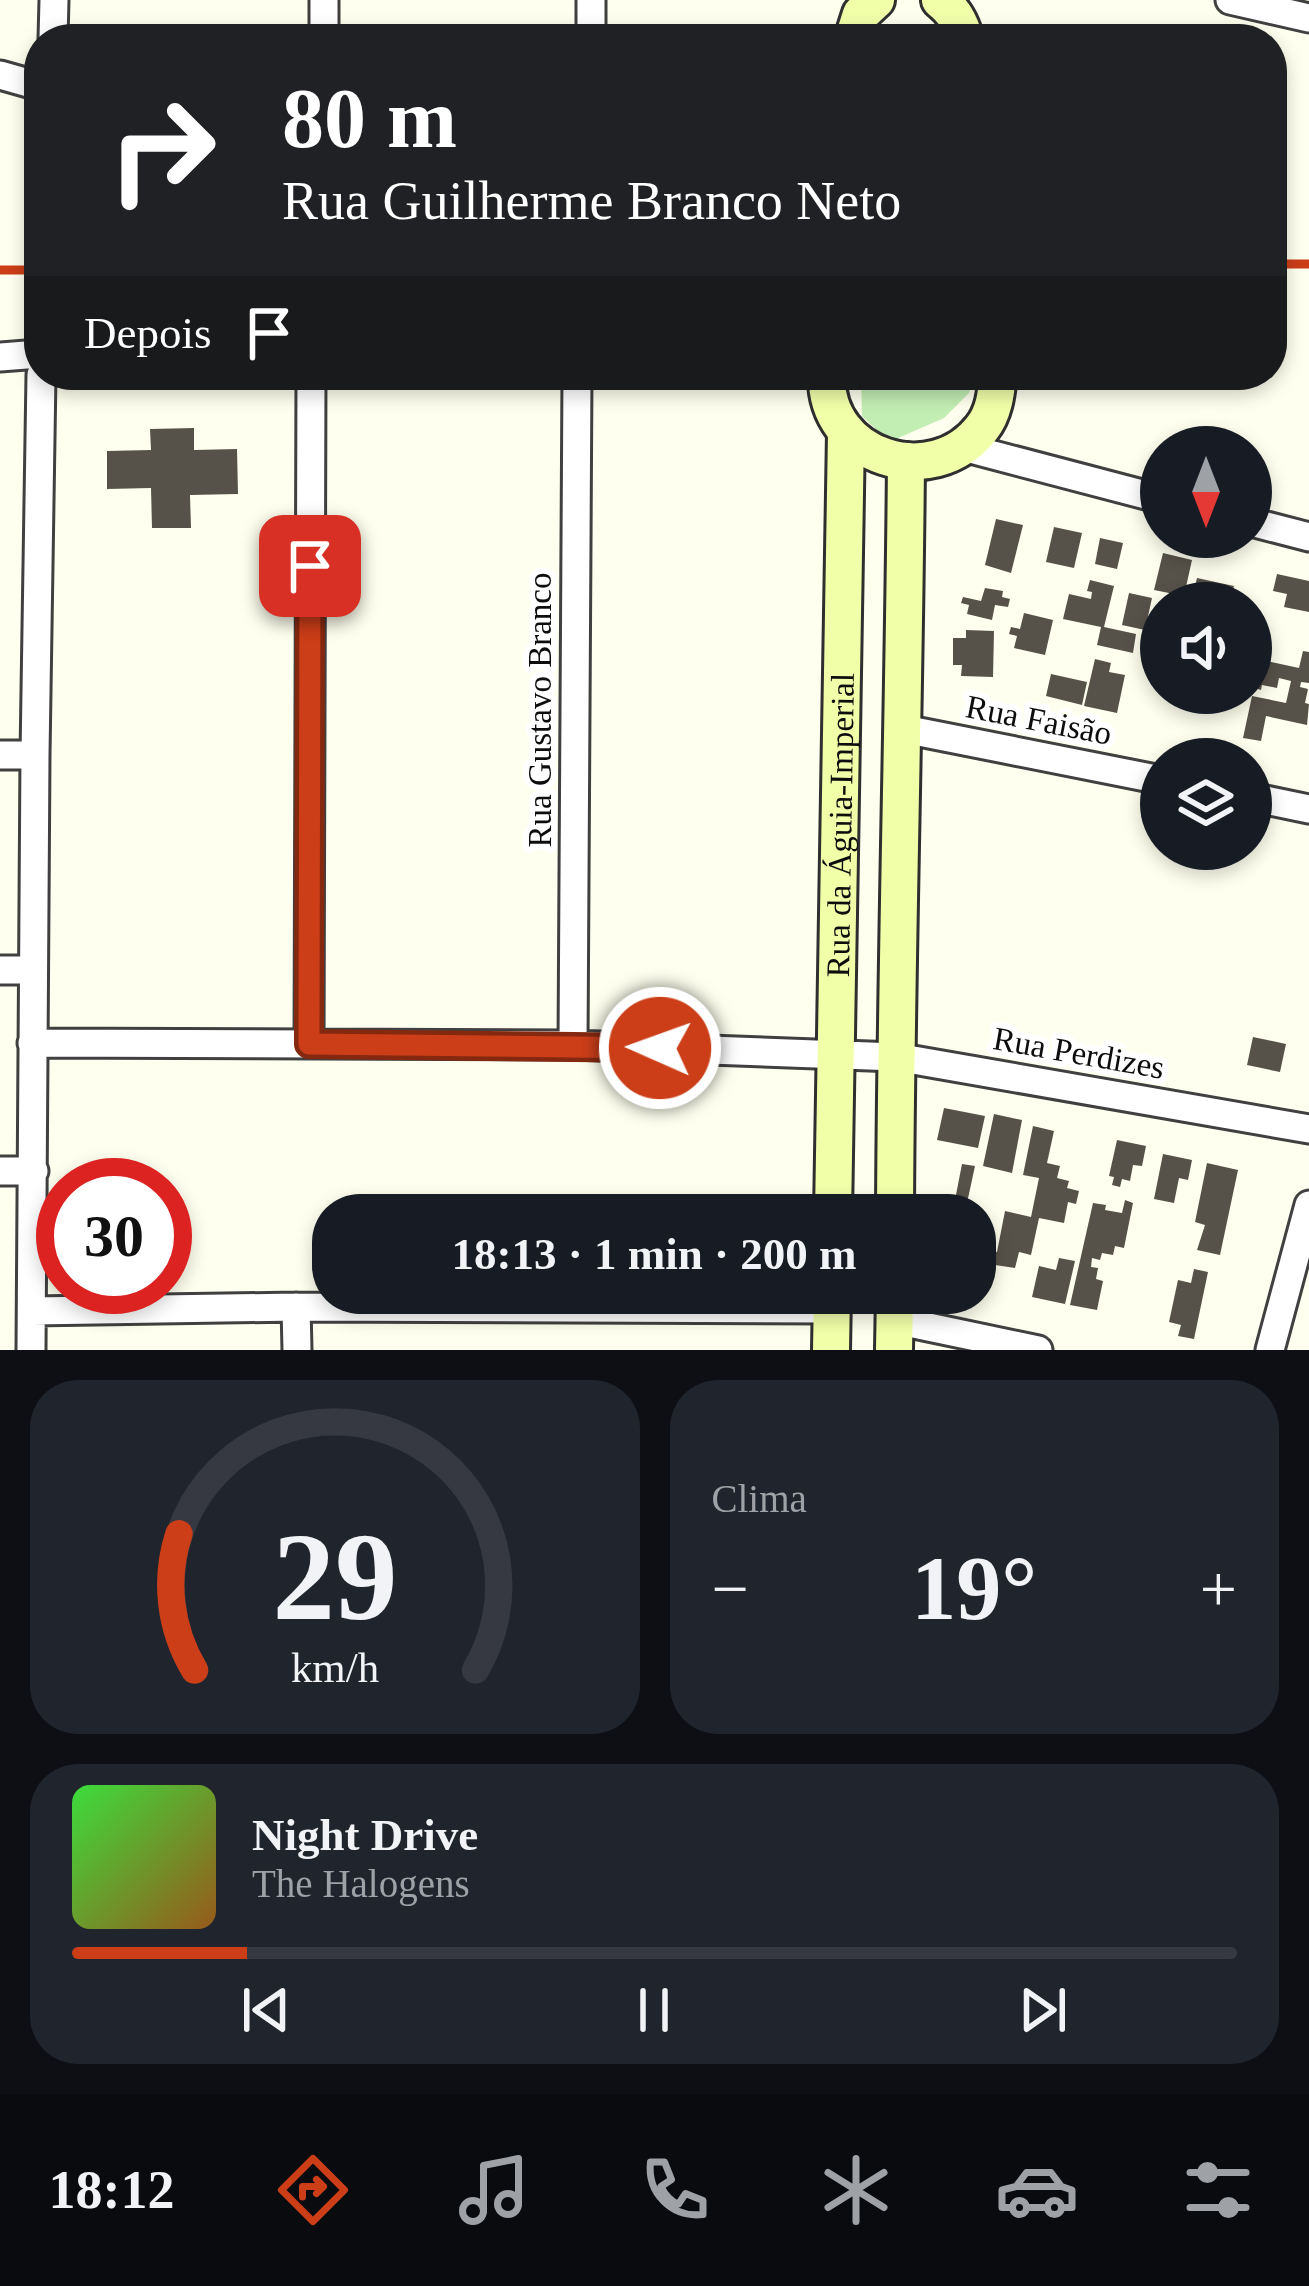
<!DOCTYPE html>
<html lang="pt">
<meta charset="utf-8">
<style>
body{margin:0;font-family:"Times New Roman",serif;background:#20242c;color:#f1f3f6;height:100vh;display:flex;flex-direction:column;font-size:45px;white-space:nowrap}
*{box-sizing:border-box;margin:0}
p{font-size:39px;color:#9ea1a6}
.icon{flex:none;width:66px;height:66px;fill:none;stroke:currentColor;stroke-width:2;stroke-linecap:round;stroke-linejoin:round}
.map{position:relative;height:1350px;overflow:hidden}
.sheet{display:flex;flex-direction:column;gap:30px;padding:30px;background:#0d0f14;flex:1}
.sheet>*{flex:none}
.guide{position:absolute;left:24px;top:24px;width:1263px;height:366px;border-radius:48px;box-shadow:0 6px 18px #0003;background:#202124;color:#fff;overflow:hidden}
.needle{width:78px;rotate:180deg}
.controls{position:absolute;left:1140px;top:426px;display:grid;gap:24px}
.controls a{display:grid;place-items:center;width:132px;height:132px;border-radius:50%;background:#171b24;box-shadow:0 6px 18px #0003;font-size:60px}
.speed{position:absolute;left:36px;top:1158px;display:flex;gap:24px;font-size:60px;font-weight:700;text-align:center}
.speed>*{display:grid;place-content:center;width:156px;height:156px;border-radius:50%;background:#171b24;box-shadow:0 6px 18px #0003;line-height:1}
.speed .limit{border:18px solid #d22;background:#fff;color:#111}
.pin{position:absolute;display:grid;place-items:center;width:102px;height:102px;color:#fff;margin:-51px;border-radius:24px;box-shadow:0 6px 18px #0006}
.me{position:absolute;width:132px;margin:-66px;rotate:272deg;stroke-linejoin:round;filter:drop-shadow(0 0 9px #0008)}
.turn{display:flex;align-items:center;gap:42px;height:252px;padding:0 60px;font-size:54px}
.turn .icon{width:156px;height:156px;stroke-width:2.5}
.turn b{display:block;font-size:84px;line-height:102px}
.then{display:flex;align-items:center;height:114px;padding:0 60px;background:#0003;gap:24px;font-size:45px}
.big{font-size:90px;font-weight:800;line-height:1.1}
.sheet .widget{flex:1;display:flex;flex-direction:column;justify-content:center;gap:18px;min-width:0;padding:0 42px;border-radius:48px;background:#20242c}
.sheet .dial{align-items:center;gap:0}
.dial svg{height:312px;overflow:visible;fill:none;stroke:#363941;stroke-width:7;stroke-linecap:round;text-anchor:middle}
.dial text{fill:#f1f3f6;stroke:none}
.song{display:flex;align-items:center;gap:36px}
.cover{width:144px;height:144px;border-radius:18px;background:linear-gradient(135deg,hsl(120 70% 55%),hsl(30 70% 35%))}
.played{height:12px;border-radius:6px;background:linear-gradient(90deg,#cb3e18 15%,#363941 15%)}
.keys{display:flex;justify-content:space-around;direction:ltr}
.heat{display:flex;justify-content:space-between;align-items:center;font-size:66px;direction:ltr}
.sheet .tiles{flex:1;display:grid;gap:30px;grid-template-columns:1fr 1fr}
.widget:last-child{grid-column:span 2}
.trip{position:absolute;left:312px;top:1194px;width:684px;height:120px;border-radius:48px;background:#171b24;box-shadow:0 6px 18px #0003;font-weight:800;line-height:120px;text-align:center}
.tab-bar{display:flex;height:192px;justify-content:space-around;align-items:center;background:#090b0e;color:#9ea1a6}
.tab-bar .icon{width:84px;height:84px}
.tab-bar .active{color:#cb3e18}
.tab-bar b{font-size:54px;color:#f1f3f6}
.map>svg:first-child{display:block}
</style>
<div class="map">
<svg width="1309" height="1350" viewBox="0 0 1309 1350">
<rect width="100%" height="100%" fill="#feffee"/>
<path fill="#c2edb3" d="M861,375H975L969,393L944,418L896,439L884,437L862,416Z"/>
<path fill="#575249" d="M194,428V450L237,449L238,494L190,495L191,528H152L151,488L107,489V451L151,450L150,429Z
M996,519L1023,525L1011,573L985,565Z
M1054,527L1082,533L1074,568L1046,562Z
M1100,538L1123,543L1117,569L1095,564Z
M1163,553L1192,560L1184,596L1154,590Z
M1277,574L1309,581V612L1284,607L1287,594L1273,591Z
M1197,578L1234,586L1229,603H1194L1197,594L1193,593Z
M1090,580L1114,586L1104,627L1136,634L1133,653L1097,645L1101,627L1063,619L1069,594L1091,599L1092,592L1087,591Z
M985,588L1003,591L1002,597L1010,599L1008,607L995,605L992,620L967,614L969,605L961,603L963,597L981,601Z
M1129,593L1152,598L1145,630L1122,625Z
M1024,613L1053,620L1045,655L1014,648L1017,636L1009,634L1011,627L1020,629Z
M966,630L994,631L993,677L961,676L962,665H953V638H966Z
M1303,651L1309,652V683L1301,682L1300,687L1308,689L1305,703L1309,704L1307,725L1266,716L1261,741L1243,738L1252,696L1286,703L1291,681L1279,678L1277,688L1262,685L1261,690L1251,687L1257,659L1299,668Z
M1095,659L1111,663L1109,672L1125,675L1117,713L1084,706Z
M1051,674L1087,682L1082,705L1046,696Z
M1253,1037L1286,1044L1280,1072L1247,1065Z
M944,1108L985,1116L978,1148L937,1140Z
M994,1114L1022,1120L1012,1173L983,1166Z
M1033,1126L1054,1131L1047,1163L1060,1166L1057,1178L1069,1181L1067,1188L1079,1191L1076,1204L1068,1202L1064,1223L1039,1218L1031,1255L1019,1252L1015,1268L995,1265L991,1288L975,1284L977,1254L986,1255L987,1249L997,1252L1005,1211L1031,1217L1039,1178L1023,1175Z
M1117,1140L1146,1146L1142,1166L1133,1165L1130,1181L1122,1179L1120,1187L1112,1185L1114,1177L1109,1176Z
M1163,1154L1192,1160L1188,1180L1179,1178L1174,1203L1154,1199Z
M1207,1163L1238,1170L1220,1255L1197,1250L1205,1225L1195,1222Z
M962,1164L975,1166L967,1203L955,1200Z
M1125,1200L1133,1203L1124,1248L1115,1246L1113,1255L1102,1253L1100,1260L1092,1258L1091,1267L1098,1268L1096,1279L1103,1281L1097,1310L1070,1305L1093,1203L1106,1205L1105,1210L1122,1213Z
M1059,1258L1075,1261L1065,1304L1032,1297L1039,1266L1056,1270Z
M1194,1269L1208,1272L1194,1339L1178,1336L1181,1325L1169,1322L1178,1280L1191,1283Z"/>
<g fill="none" stroke-linecap="round" stroke-linejoin="round">
<g stroke="#404040" stroke-width="33">
<path id="street" d="M1230,0L1309,18
M53,39L54,0
M324,39V0
M591,39V0
M0,75L39,86
M0,357L39,354
M963,447L1161,499
M1251,522L1309,537
M904,729L1161,780
M0,755H35
M1251,797L1309,809
M0,970H33
M32,1043L573,1045L896,1057L1309,1129
M309,1044L311,375
M573,1045L577,375
M0,1171H34
M296,1307L297,1350
M32,1311L296,1307L831,1309
M895,1320L1038,1350
M31,1350L35,755L41,375
M1270,1350L1309,1205"/>
</g>
<g stroke="#2f2f2f" stroke-width="42">
<g id="secondary">
<path d="M940,0C954,11 960,22 965,39"/>
<path d="M853,39L861,14L876,0"/>
<path d="M827,375C824,458 933,492 982,428C994,413 996,394 998,375"/>
<path id="s1" d="M833,1215L846,433"/>
<path d="M895,1215C896,964 904,712 906,461"/>
<path d="M831,1350L832,1293"/>
<path d="M894,1350L895,1293"/>
</g>
</g>
<use href="#street" stroke="#fff" stroke-width="27"/>
<use href="#secondary" stroke="#f2ffa9" stroke-width="36"/>
<path stroke="#cb3e18" stroke-width="9" d="M1272,264H1309
M0,270H39"/>
</g>
<g fill="none" stroke-linecap="round" stroke-linejoin="round">
<g stroke="#842810" stroke-width="30">
<path id="route" d="M310,566L309,1044L660,1048"/>
</g>
<use href="#route" stroke="#cb3e18" stroke-width="21"/>
</g>
<g text-anchor="middle" stroke-width="12" stroke-linejoin="round" paint-order="stroke">
<g font-size="33" fill="#0d0d0d" stroke="#fff">
<text transform="translate(539 710) rotate(-90)" y="12">Rua Gustavo Branco</text>
<text transform="translate(1039 719) rotate(11)" y="12">Rua Faisão</text>
<text dy="12" stroke="none"><textPath href="#s1" startOffset="390">Rua da Águia-Imperial</textPath></text>
<text transform="translate(1079 1052) rotate(10)" y="12">Rua Perdizes</text>
</g>
</g>
</svg>
<div class="controls">
<a><svg class="needle" viewBox="-14 -14 28 28"><path d="M0-13l5 13h-10z" fill="#e53935"/><path d="M0 13l5-13h-10z" fill="#9ea1a6"/></svg></a>
<a><svg class="icon" aria-label="sound" viewBox="0 0 24 24"><path d="M4 9h4l5-4v14l-5-4H4zM17 9q2 3 0 6"/></svg></a>
<a><svg class="icon" aria-label="layers" viewBox="0 0 24 24"><path d="M12 4l9 5-9 5-9-5zM3 14l9 5 9-5"/></svg></a>
</div>
<div class="speed"><div class="limit">30</div></div>
<div class="pin" style="left:310px;top:566px;background:#d93025"><svg class="icon" aria-label="arrive" viewBox="0 0 24 24"><path d="M6 21V4h12l-3 4 3 4H6"/></svg></div>
<svg class="me" style="left:660px;top:1048px" viewBox="-20 -20 40 40"><circle r="17" fill="#cb3e18" stroke="#fff" stroke-width="3"/><path d="M0-11L8 9 0 5-8 9z" fill="#fff"/></svg>
<div class="trip">18:13 · 1 min · 200 m</div>
<div class="guide">
<div class="turn"><svg class="icon" aria-label="right" viewBox="0 0 24 24"><path d="M7 20v-9h11M14 6l5 5-5 5"/></svg><div><b>80 m</b>Rua Guilherme Branco Neto</div></div>
<div class="then">Depois<svg class="icon" aria-label="arrive" viewBox="0 0 24 24"><path d="M6 21V4h12l-3 4 3 4H6"/></svg></div>
</div>
</div>
<section class="sheet">
<div class="tiles">
<div class="widget dial"><svg viewBox="0 0 100 80">
<path d="M14 69A42 42 0 1 1 86 69"/>
<path d="M14 69A42 42 0 0 1 10 34" stroke="#cb3e18"/>
<text x="50" y="56" font-size="32" font-weight="700">29</text>
<text x="50" y="72" font-size="11">km/h</text>
</svg></div>
<div class="widget"><p>Clima</p>
<div class="heat"><a>−</a><b class="big">19°</b><a>+</a></div>
</div>
<div class="widget">
<div class="song"><i class="cover"></i><div><b>Night Drive</b><p>The Halogens</p></div></div>
<div class="played"></div>
<div class="keys"><svg class="icon" aria-label="previous" viewBox="0 0 24 24"><path d="M18 5L8 12l10 7zM5 5v14"/></svg><svg class="icon" aria-label="pause" viewBox="0 0 24 24"><path d="M8 5v14M16 5v14"/></svg><svg class="icon" aria-label="next" viewBox="0 0 24 24"><path d="M6 5l10 7-10 7zM19 5v14"/></svg></div>
</div>
</div>
</section>
<nav class="tab-bar">
<b>18:12</b>
<svg class="icon active" aria-label="directions" viewBox="0 0 24 24"><path d="M12 3l9 9-9 9-9-9zM9 14v-3h6M13 9l2 2-2 2"/></svg>
<svg class="icon" aria-label="music" viewBox="0 0 24 24"><path d="M9 18V5l10-2v13"/><circle cx="6" cy="18" r="3"/><circle cx="16" cy="16" r="3"/></svg>
<svg class="icon" aria-label="phone" viewBox="0 0 24 24"><path d="M5 4h4l2 5-3 2q2 4 5 5l2-3 5 2v4C11 20 4 13 5 4z"/></svg>
<svg class="icon" aria-label="climate" viewBox="0 0 24 24"><path d="M12 3v18M4 7l16 10M4 17L20 7"/></svg>
<svg class="icon" aria-label="car" viewBox="0 0 24 24"><path d="M5 17H2v-5l4-1 3-4h7l3 4 3 1v5h-3M9 17h6M6 11h13"/><circle cx="7" cy="17" r="2"/><circle cx="17" cy="17" r="2"/></svg>
<svg class="icon" aria-label="filters" viewBox="0 0 24 24"><path d="M4 7h16M4 17h16"/><circle cx="9" cy="7" r="2"/><circle cx="15" cy="17" r="2"/></svg>
</nav>
